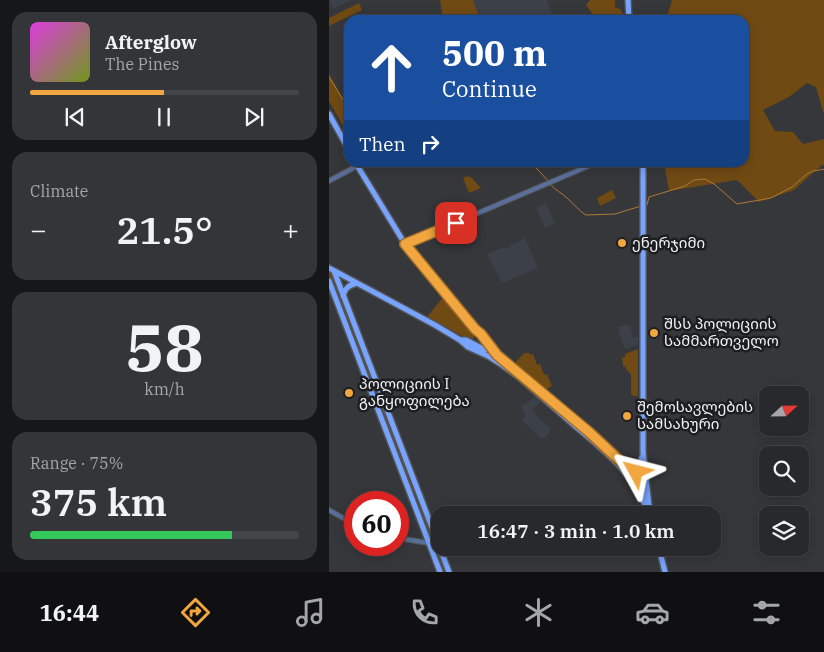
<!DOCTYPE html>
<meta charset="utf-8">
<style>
body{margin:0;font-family:"IBM Plex Serif","Noto Sans Georgian",serif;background:#343538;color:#f1f3f6;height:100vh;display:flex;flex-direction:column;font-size:19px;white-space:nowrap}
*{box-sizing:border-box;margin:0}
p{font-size:16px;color:#a5a6a9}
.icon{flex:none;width:28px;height:28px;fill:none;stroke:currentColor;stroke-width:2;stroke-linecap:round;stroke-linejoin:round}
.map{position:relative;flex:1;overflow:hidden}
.drawer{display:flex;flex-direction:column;gap:12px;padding:12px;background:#161718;width:329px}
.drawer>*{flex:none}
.banner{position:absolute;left:15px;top:15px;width:405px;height:152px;border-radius:15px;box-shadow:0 2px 12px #0003,0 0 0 1px #444548;background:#1a4fa0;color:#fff;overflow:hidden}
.needle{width:32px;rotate:68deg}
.buttons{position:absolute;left:430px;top:386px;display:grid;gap:10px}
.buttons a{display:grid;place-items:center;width:50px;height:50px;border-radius:10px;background:#28292c;box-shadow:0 2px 12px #0003,0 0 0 1px #444548;font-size:25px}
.speed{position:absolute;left:15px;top:491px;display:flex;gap:10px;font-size:25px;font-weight:700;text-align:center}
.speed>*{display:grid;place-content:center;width:65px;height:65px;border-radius:50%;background:#28292c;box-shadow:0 2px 12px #0003,0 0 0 1px #444548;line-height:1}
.speed .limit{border:8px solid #d22;background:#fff;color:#111}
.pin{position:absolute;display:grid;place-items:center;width:42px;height:42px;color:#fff;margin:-21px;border-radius:10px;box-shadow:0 2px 8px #0006}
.me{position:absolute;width:55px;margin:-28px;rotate:308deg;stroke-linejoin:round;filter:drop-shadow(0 0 4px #0008)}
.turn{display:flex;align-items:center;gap:18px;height:105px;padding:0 15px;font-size:22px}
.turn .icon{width:65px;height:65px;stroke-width:2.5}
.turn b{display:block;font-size:35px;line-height:42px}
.then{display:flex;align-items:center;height:48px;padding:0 15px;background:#0003;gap:10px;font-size:19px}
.big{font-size:38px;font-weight:600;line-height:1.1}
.drawer .card{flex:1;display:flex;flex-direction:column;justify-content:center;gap:8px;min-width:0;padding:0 18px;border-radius:15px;background:#343538}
.drawer .dial{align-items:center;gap:0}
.dial b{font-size:65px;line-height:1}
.song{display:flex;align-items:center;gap:15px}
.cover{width:60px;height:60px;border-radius:8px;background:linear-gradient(135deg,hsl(300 70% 55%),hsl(80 70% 35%))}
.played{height:5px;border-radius:2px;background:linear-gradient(90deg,#f1a63f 50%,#444548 50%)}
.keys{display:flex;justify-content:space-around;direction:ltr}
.heat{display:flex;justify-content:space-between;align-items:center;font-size:28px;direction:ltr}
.charge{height:8px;border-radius:4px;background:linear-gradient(90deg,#34c759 75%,#444548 0)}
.trip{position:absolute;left:102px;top:506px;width:290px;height:50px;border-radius:15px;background:#28292c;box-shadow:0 2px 12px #0003,0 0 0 1px #444548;font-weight:600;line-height:50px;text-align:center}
.tabs{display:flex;height:80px;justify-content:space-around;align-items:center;background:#101012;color:#a5a6a9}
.tabs .icon{width:35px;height:35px}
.tabs .current{color:#f1a63f}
.tabs b{font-size:22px;color:#f1f3f6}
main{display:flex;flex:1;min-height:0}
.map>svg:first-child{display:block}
</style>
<main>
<section class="drawer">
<div class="card">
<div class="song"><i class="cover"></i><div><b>Afterglow</b><p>The Pines</p></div></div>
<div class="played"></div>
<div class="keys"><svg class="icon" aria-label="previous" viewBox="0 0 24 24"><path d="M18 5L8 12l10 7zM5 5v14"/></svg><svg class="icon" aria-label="pause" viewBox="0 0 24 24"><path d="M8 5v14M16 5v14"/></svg><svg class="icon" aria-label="next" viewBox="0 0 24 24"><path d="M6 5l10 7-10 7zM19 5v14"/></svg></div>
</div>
<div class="card"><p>Climate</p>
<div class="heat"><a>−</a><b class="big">21.5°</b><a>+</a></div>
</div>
<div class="card dial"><b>58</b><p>km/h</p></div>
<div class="card"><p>Range · 75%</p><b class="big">375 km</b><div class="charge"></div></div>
</section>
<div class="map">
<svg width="496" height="572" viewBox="0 0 496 572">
<rect width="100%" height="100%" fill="#35373a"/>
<path fill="#3b4049" d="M0,0H22L4,9Z
M144,0H218L226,20H139L150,15Z
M217,203L226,224L216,228L207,208Z
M196,238L209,268L173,283L158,254L175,247L176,249L181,246V245Z
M297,325L302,326L303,336L304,338L309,337V344L298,349L296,348L292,340L289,327Z
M205,396L212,402L204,409L209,417L223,429L216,438L212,439L194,421L193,418L196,416L192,406L200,402Z"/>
<path fill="#704a13" d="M111,0H144L150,16L140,20H114Z
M261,0H286V7L291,9L294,14L295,20H268L257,5Z
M343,0H495V113L493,108L487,87L478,83L460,97L434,110L446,131L464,132L474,144L495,139V165H493L465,190L430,202L408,180L340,191L335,163L415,162V20H337Z
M30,3L33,10L0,26V18Z
M0,74L17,104L20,106V136L0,101Z
M139,176L143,178L152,188L140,193L134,178Z
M283,190L287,198L271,206L268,198Z
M0,272L4,274L23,324V326L22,327L19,325L0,275Z
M115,296L146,334C146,338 144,339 141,340L98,317Z
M23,330H25L37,362L36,364L34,363L21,331Z
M309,349V396H304L302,394V374L297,369L296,366H294L293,358L296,357V354Z
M195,353H200L202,355L204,354L208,365L211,364L215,375L218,374L223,386L216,390L186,363Z
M39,367L87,491V493L84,495L36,369Z
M90,506L93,507L118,572H112L88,508Z"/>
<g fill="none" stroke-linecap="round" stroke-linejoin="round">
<path stroke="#ae7a36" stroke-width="1" d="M0,77L20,109
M201,162L211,172L219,181
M222,185C226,190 233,193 238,198C245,204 250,211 257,215L286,214L312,206
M316,205H318L320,197L356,186L365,180L376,179L385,184L408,204L442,198L463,187L478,174L484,171L496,169"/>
<g stroke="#535558" stroke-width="6">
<path id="minor" d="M0,181L28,166
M76,244L269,162
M0,510L26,525
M69,538L99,543"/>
</g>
<g stroke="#535558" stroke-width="8">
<path id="major" d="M299,0L300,20
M0,114L20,150
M26,162L76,244L147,329L152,334L168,355
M314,162V452L320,506
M0,268L106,325L131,340L139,347L159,356L173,365L190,377C208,393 227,409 245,425C275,450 308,476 320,515
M5,271L120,572
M0,281L111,572
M14,296C16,288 20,285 28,283
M131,340H137L156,350
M162,353L168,355L194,376
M244,419L270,441
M282,452C302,469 308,475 318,500
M304,475L310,468L313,457
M330,548L336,572"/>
</g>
<use href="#minor" stroke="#596f9b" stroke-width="4"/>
<use href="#major" stroke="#78a4ff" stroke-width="5"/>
</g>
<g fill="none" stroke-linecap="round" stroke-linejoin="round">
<g stroke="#9d6c29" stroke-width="12">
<path id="route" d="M127,223L76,244L146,329L152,334L168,355L260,432L305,474L307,472"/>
</g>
<use href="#route" stroke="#f1a63f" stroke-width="9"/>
</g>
<g fill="#f1a63f" stroke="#1d1e20" stroke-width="2">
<circle cx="293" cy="243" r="5"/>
<circle cx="325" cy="333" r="5"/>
<circle cx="20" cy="393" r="5"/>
<circle cx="298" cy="416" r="5"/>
</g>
<g text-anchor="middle" stroke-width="5" stroke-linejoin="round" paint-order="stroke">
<g font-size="15" fill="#f1f2f5" stroke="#1d1e20" text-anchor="start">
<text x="303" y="248">ენერჯიმი</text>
<text x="335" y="329">შსს პოლიციის<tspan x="335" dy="17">სამმართველო</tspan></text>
<text x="30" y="389">პოლიციის I<tspan x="30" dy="17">განყოფილება</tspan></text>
<text x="308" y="412">შემოსავლების<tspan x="308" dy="17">სამსახური</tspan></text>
</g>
</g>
</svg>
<div class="buttons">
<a><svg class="needle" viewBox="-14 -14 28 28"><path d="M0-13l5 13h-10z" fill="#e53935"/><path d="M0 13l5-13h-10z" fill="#a5a6a9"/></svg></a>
<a><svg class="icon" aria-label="search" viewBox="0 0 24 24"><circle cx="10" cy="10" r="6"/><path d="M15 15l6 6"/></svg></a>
<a><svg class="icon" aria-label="layers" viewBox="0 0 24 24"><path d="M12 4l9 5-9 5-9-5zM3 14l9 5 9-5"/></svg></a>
</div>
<div class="speed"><div class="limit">60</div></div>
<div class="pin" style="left:127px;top:223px;background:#d93025"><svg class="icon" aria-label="arrive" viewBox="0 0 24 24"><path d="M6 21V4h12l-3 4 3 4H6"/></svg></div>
<svg class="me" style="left:307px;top:472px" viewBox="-20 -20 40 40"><path d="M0-17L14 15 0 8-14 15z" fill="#f1a63f" stroke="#fff" stroke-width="4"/></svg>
<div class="trip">16:47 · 3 min · 1.0 km</div>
<div class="banner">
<div class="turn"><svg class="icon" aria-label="ahead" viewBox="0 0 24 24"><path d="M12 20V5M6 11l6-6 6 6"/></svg><div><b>500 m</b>Continue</div></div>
<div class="then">Then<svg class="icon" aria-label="right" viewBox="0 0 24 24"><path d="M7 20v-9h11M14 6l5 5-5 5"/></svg></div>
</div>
</div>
</main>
<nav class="tabs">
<b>16:44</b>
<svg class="icon current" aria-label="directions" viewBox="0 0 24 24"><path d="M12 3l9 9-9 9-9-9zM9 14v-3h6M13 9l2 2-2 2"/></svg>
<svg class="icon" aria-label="music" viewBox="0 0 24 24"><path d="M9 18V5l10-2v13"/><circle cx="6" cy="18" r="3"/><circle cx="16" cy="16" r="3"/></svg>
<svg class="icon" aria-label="phone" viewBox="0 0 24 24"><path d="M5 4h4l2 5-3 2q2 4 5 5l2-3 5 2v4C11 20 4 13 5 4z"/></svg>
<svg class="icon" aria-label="climate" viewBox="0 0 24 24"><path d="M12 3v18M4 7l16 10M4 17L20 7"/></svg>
<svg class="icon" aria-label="car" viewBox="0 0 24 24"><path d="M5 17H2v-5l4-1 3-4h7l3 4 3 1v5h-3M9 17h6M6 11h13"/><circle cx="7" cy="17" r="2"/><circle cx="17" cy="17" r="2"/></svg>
<svg class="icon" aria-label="filters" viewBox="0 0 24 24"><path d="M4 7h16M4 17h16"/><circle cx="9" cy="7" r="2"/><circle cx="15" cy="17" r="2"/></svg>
</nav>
